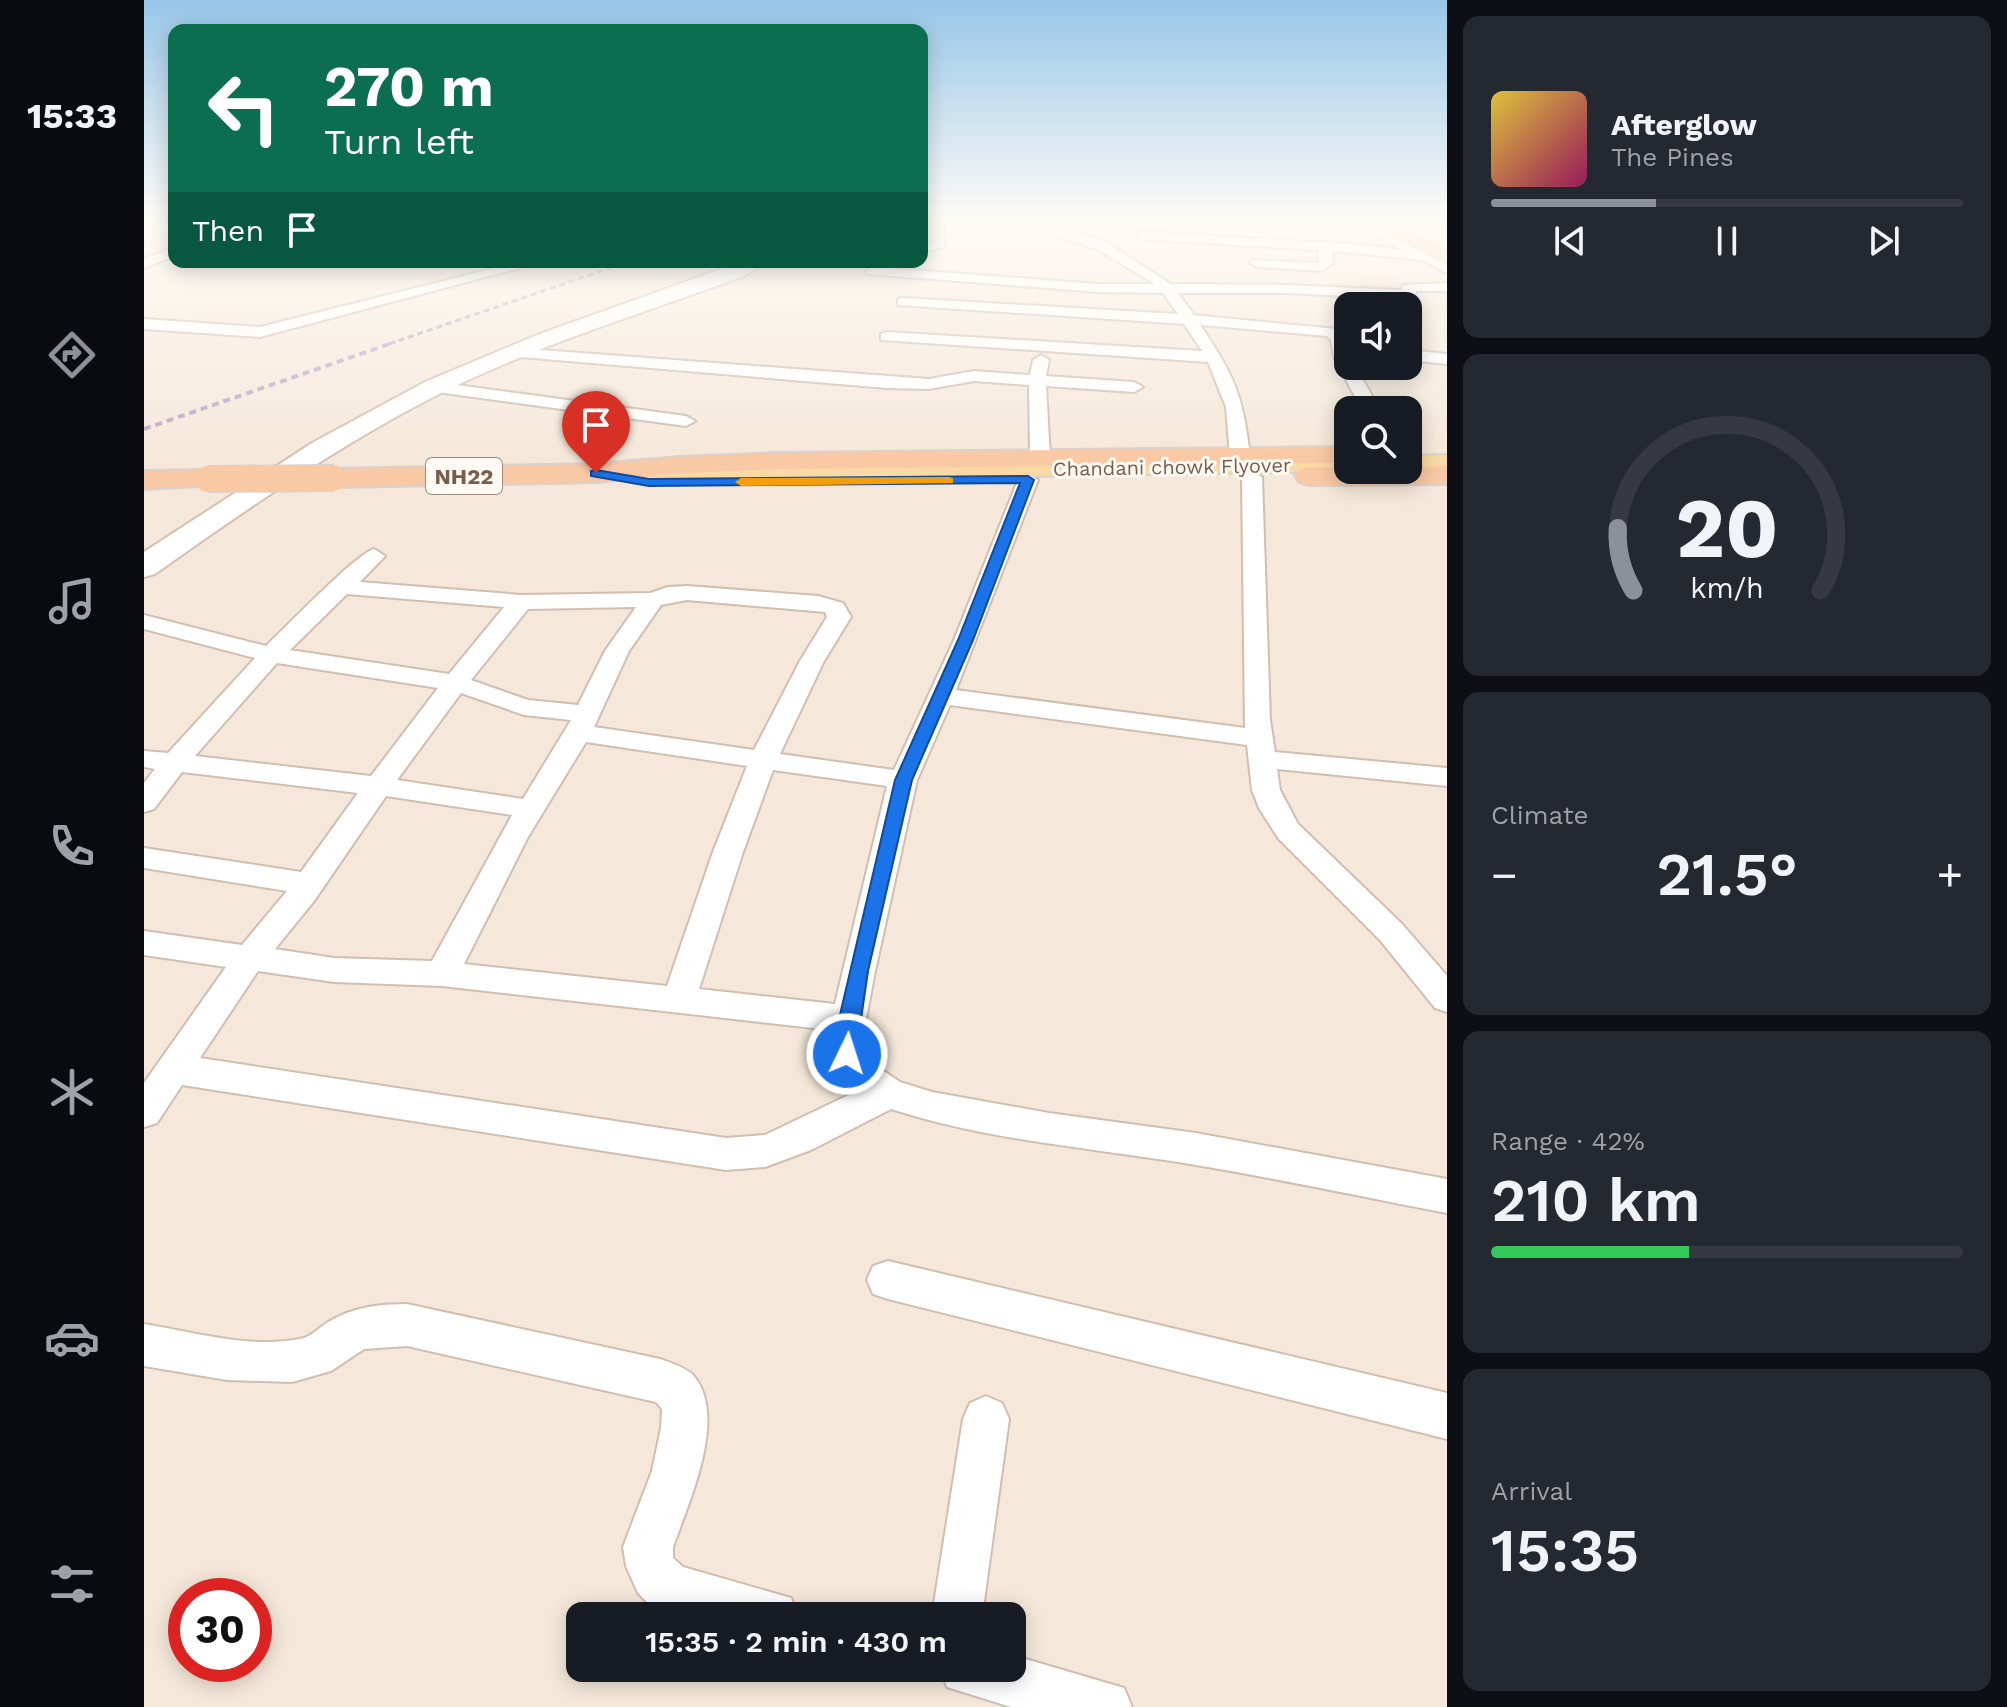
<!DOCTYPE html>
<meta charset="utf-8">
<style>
body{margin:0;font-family:"Work Sans",sans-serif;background:#242831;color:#f1f3f6;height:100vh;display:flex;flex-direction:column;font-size:30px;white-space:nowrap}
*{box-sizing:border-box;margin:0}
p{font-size:26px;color:#9ea1a6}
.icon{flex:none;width:44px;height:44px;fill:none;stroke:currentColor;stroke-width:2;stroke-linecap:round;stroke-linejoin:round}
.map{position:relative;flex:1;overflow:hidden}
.drawer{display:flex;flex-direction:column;gap:16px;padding:16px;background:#0d0f14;width:560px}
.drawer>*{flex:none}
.banner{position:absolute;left:24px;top:24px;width:760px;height:244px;border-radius:16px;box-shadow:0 4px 20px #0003;background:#0b6e4f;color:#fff;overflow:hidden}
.controls{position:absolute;left:1190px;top:292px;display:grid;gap:16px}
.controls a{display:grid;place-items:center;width:88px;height:88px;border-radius:16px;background:#171b24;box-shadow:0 4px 20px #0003;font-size:40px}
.speed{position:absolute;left:24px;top:1578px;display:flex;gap:16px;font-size:40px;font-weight:700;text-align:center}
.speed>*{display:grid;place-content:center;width:104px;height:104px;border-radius:50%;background:#171b24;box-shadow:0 4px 20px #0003;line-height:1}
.speed .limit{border:12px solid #d22;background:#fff;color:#111}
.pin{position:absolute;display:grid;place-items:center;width:68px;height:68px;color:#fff;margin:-82px -34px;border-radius:50% 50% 50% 0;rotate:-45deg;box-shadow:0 0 8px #0007}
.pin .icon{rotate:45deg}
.me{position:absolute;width:88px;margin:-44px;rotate:4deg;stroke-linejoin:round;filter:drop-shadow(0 0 6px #0008)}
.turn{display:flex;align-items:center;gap:28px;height:168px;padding:0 24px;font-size:36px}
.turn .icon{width:104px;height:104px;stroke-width:2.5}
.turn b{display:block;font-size:56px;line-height:68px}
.then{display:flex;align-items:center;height:76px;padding:0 24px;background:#0003;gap:16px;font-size:30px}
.big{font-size:60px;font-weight:600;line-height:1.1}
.drawer .card{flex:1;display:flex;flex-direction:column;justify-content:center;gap:12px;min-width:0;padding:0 28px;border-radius:16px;background:#242831}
.drawer .dial{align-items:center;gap:0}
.dial svg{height:208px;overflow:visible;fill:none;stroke:#363941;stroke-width:7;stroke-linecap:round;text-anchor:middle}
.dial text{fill:#f1f3f6;stroke:none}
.song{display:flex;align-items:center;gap:24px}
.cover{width:96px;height:96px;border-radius:12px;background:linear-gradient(135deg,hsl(50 70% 55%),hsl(330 70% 35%))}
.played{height:8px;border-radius:4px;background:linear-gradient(90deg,#8c9099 35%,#363941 35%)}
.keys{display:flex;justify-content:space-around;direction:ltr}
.heat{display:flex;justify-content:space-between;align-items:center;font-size:44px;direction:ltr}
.charge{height:12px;border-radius:6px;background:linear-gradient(90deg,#34c759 42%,#363941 0)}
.trip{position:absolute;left:422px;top:1602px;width:460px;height:80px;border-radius:16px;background:#171b24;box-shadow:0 4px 20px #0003;font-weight:600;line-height:80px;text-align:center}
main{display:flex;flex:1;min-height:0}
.tabs{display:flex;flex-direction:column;width:144px;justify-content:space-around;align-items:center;background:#090b0e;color:#9ea1a6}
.tabs .icon{width:56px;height:56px}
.tabs .on{color:#8c9099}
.tabs b{font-size:36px;color:#f1f3f6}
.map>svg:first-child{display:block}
</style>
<main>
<nav class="tabs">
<b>15:33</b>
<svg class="icon on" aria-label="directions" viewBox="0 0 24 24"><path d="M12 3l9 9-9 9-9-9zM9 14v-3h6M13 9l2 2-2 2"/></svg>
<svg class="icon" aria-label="music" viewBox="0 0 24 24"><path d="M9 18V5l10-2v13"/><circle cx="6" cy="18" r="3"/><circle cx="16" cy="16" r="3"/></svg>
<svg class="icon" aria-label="phone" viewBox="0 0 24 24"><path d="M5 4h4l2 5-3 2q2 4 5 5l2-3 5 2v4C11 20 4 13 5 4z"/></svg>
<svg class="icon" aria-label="climate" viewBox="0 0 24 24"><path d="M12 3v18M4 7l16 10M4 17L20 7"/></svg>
<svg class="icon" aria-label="car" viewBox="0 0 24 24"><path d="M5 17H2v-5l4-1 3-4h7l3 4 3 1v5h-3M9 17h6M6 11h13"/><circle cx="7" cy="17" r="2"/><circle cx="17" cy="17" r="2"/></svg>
<svg class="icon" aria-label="filters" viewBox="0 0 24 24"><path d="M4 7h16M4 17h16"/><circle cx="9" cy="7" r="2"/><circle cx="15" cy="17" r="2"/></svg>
</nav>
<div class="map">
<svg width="1303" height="1707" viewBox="0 0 1303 1707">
<rect width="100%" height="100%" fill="#fdf6ec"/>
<path fill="#f5e8da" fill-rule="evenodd" d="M0,218H30V262H778V218H1303V1707H0ZM1204,306H1264V366H1204ZM1204,410H1264V470H1204ZM42,1596H110V1664H42ZM436,1616H868V1668H436Z"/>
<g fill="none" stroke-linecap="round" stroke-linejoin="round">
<g stroke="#d1beb0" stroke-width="4">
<path id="minor" d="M778,218H911L1026,223V229L1021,230L913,226L963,243L1027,284L1143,285L1257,290L1259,285L1303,283V291H1272L1270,297L1260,299L1143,293H1034L1050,315L1193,329L1203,338L1204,366H1211L1236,410H1218L1190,357L1187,340L1183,336L1056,325C1091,376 1099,396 1106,456L1096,462L1086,456L1082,407L1064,362L737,340V334L743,332L1058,351L1040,324L754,305V299L759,298L1034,314L1019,293L954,292L724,274L722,271L729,267L954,284H1011L953,249L909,235L893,225L800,222V247L778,252V244L788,242V222Z
M1000,232L1208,244L1279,252L1286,256L1279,260L1188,251L1189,263L1178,271L1113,267L1106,263L1108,260L1175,263L1174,250L995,239L993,236Z
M30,247V256L0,268V259Z
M375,262H398L116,337L0,329V319L116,327Z
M371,348L785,379L830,371L886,375L889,360L897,355L905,360L902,376L990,382L999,387L990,392L902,386L906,458L896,464L886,458L885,385L830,381L785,389L743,388L365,356L363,353Z
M1264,350L1303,354V364L1264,360Z
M291,382L542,416L551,421L542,426L285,391L282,387L285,383Z
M1108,471L1118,477L1126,720L1131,752L1303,768V786L1133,769L1136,790L1154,824L1258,924L1303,976V1012L1291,1008L1236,940L1134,838L1115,808L1108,790L1103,745L806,705L773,780L731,971L722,1019L721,1052L729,1064L756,1082L788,1092L905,1113L1052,1133L1303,1179V1213C1219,1197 1136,1179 1052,1165C950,1148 846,1141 747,1109L667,1150L621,1167L582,1170L38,1085L13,1123L0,1127V1083L82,967L0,955V931L98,945L143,891L0,868V848L157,872L214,793L38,772L10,809L0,812V783L11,769L0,767V751L24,753L111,658L0,629V615L122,646C141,628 212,554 230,549L241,556L216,582L377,595L506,593L524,587L543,586L674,596L699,603L707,617L680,661L636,754L750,770L810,640L874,480L884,474L894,480L812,690L1101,728L1098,477ZM203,594L360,607L305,674L146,650ZM543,600L681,612L683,617L656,661L610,750L450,727L485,651L517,605ZM492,607L461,651L434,705L384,700L327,680L384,609ZM133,663L294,688L227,776L51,756ZM317,693L380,715L427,720L379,799L253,780ZM442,742L603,766L569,852L523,986L320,964L384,837ZM629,770L743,786L691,1004L555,989L599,852ZM242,796L368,815L288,961L190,958L131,949L170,901ZM114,971L190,982L298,986L687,1030C685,1056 691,1076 713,1091L621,1135L582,1138L56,1058Z
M744,1261L1303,1393V1439L744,1299L729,1294L723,1280L729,1266Z
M263,1304L516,1359C527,1363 541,1367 549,1375C585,1416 544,1504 529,1547V1558L539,1567L647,1598L654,1616H533L508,1607L494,1593L482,1566L479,1547L508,1471L517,1428L518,1409L512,1402L263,1346L220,1349L187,1371L148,1382L83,1380L0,1366V1324C49,1332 110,1350 160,1338C169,1335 177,1326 186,1321C210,1307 235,1304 263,1304Z
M842,1396L858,1403L865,1419L838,1616H788L819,1419L826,1403Z
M868,1655L980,1688L988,1707H867L803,1687L796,1668H868Z"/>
</g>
<g stroke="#d1beb0" stroke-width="4">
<path id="tertiary" d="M1198,218H1219L1303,261V273Z"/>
</g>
<g stroke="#d6c0b0" stroke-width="4">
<path id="secondary" d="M597,262H622L600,276C499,313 396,344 299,392C198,443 104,508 11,574L0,577V552L168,443L281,382L393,335Z"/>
</g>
<g stroke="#dad1cd" stroke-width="4">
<path id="primary" d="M1303,455V471L1254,470H1264V456Z
M1204,457V470L1214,471L502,482L492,479L488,473L492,467L502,464Z"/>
</g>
<g stroke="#dad1cd" stroke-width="4">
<path id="trunk" d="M1213,218H1237L1303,251V265Z
M1204,447V463L637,469L536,473L452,482L189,487L179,484L175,478L179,472L189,469L452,464L536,457L637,453Z
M1303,466V484L1165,485L1155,482L1151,476L1155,470L1165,467L1264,470V467Z
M64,470L74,473L78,479L74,485L0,489V471Z"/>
</g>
<use href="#minor" fill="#fff" fill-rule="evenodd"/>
<use href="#tertiary" fill="#fff" fill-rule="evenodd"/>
<use href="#secondary" fill="#fff" fill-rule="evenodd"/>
<use href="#primary" fill="#fbd9a5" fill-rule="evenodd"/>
<use href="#trunk" fill="#f9c8a4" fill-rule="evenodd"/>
<path stroke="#b9a8c9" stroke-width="3" stroke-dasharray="6 4" stroke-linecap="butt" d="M245,344L483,262"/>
<path stroke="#b9a8c9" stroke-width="4" stroke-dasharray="7 5" stroke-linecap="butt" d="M0,429L251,342"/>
<g stroke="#dad1cd" stroke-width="28" stroke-linecap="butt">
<path id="trunk-bridge" d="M64,479L189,478"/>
</g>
<use href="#trunk-bridge" stroke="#f9c8a4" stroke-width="26"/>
</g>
<linearGradient id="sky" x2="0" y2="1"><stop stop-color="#97c7e8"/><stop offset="0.48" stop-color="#fefbf6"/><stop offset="1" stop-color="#fefbf6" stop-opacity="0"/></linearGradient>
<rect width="1303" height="457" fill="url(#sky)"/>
<path fill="#1a73e8" stroke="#114b97" stroke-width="2" d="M452,470L505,479L884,476L890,480L829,640L768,780L724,971L711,1060L703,1062L696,1060L692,1054L695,1019L751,780L814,640L876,483L505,486L447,476V471Z"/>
<path fill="#f59e0b" d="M805,477L809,478V483L597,486L591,482L597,478Z"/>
<g text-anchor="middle" stroke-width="6" stroke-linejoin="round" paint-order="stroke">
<g font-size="20" fill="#7a5c4d" stroke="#fffaf3">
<text transform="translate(1028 467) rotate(-1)" y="7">Chandani chowk Flyover</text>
</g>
<rect fill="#fffaf3" stroke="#a28b7f" stroke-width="2" x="282" y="458" width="76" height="36" rx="6"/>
<g font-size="22" font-weight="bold" fill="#7a5c4d">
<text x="320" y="484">NH22</text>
</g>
</g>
</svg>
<div class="controls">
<a><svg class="icon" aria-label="sound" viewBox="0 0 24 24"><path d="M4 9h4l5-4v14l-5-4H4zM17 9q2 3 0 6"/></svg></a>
<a><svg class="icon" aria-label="search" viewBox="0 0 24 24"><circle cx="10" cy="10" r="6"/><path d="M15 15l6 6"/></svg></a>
</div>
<div class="speed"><div class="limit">30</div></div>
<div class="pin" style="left:452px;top:473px;background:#d93025"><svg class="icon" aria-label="arrive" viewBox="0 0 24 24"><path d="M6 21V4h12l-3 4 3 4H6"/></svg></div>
<svg class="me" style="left:703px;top:1054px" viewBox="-20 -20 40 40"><circle r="17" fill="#1a73e8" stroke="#fff" stroke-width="3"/><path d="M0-11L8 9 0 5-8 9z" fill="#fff"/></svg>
<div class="trip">15:35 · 2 min · 430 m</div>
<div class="banner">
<div class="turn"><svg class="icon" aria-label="left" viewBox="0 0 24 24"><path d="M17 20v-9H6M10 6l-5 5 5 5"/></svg><div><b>270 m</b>Turn left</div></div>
<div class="then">Then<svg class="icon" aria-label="arrive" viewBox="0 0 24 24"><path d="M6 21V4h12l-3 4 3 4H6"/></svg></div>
</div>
</div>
<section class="drawer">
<div class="card">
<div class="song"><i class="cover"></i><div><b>Afterglow</b><p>The Pines</p></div></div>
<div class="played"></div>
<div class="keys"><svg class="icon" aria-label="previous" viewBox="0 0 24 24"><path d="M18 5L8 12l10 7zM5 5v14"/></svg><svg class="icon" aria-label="pause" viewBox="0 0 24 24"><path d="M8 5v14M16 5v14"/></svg><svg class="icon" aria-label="next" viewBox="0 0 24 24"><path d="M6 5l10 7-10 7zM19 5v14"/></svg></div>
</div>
<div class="card dial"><svg viewBox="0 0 100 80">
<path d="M14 69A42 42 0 1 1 86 69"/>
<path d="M14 69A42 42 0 0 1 8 45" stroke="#8c9099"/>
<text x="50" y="56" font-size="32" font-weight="700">20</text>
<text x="50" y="72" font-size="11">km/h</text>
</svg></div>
<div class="card"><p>Climate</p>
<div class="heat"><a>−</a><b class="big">21.5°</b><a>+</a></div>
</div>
<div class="card"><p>Range · 42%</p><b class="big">210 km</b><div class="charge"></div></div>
<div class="card"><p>Arrival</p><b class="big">15:35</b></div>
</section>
</main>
